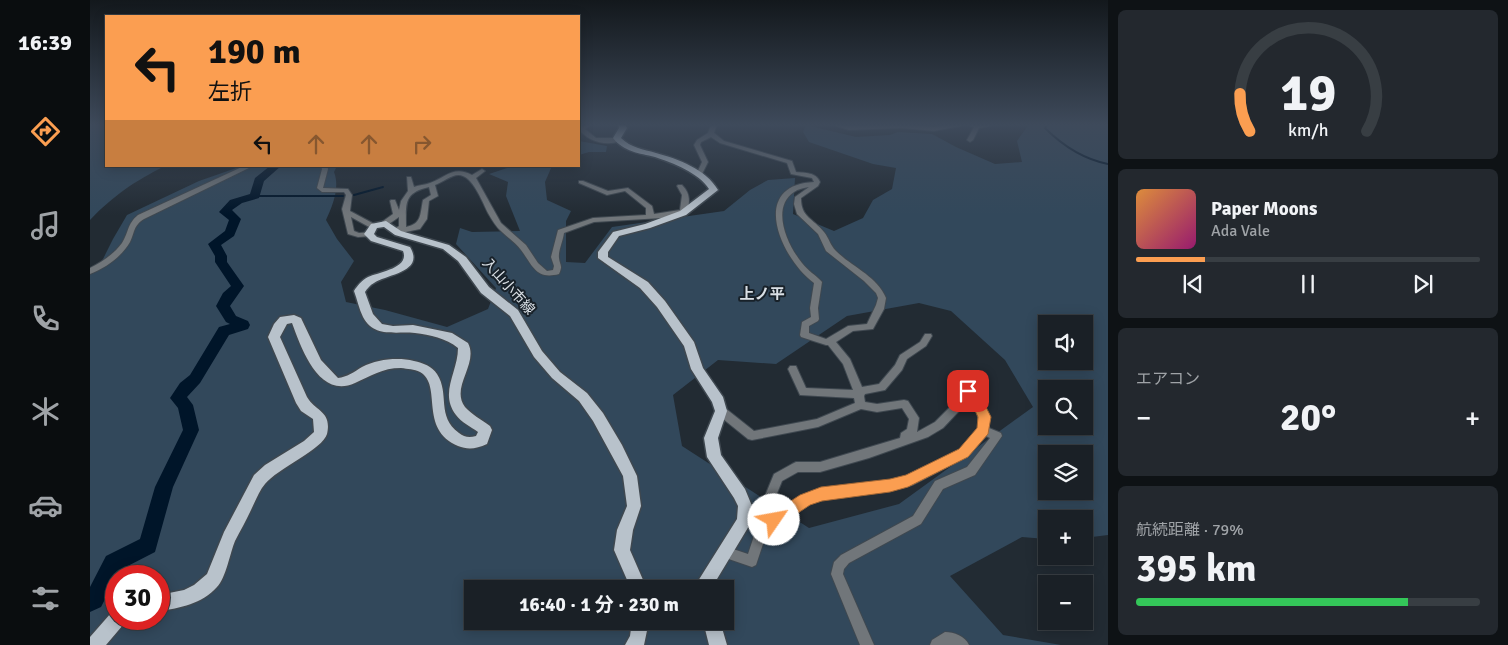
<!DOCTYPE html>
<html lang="ja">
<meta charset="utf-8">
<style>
body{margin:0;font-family:Signika,"Noto Sans JP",sans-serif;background:#23282e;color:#f1f3f6;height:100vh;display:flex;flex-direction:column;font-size:19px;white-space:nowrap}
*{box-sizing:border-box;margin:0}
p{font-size:16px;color:#9fa3a7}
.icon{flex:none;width:28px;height:28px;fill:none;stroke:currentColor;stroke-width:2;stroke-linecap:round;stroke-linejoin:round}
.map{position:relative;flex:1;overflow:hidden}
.drawer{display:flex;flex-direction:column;gap:10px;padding:10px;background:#0e1215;width:400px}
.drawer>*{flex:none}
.top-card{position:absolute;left:15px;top:15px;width:475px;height:152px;border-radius:0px;box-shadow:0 2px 12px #0003,0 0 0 1px #383e43;background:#fb9e51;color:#111;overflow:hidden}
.controls{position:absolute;left:948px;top:315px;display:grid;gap:10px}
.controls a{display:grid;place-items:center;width:55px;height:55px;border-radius:0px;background:#1a2026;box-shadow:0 2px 12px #0003,0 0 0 1px #383e43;font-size:25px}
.speed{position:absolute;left:15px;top:565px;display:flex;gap:10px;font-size:25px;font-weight:700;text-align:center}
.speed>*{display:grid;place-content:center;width:65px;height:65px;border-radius:50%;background:#1a2026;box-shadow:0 2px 12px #0003,0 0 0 1px #383e43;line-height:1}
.speed .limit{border:8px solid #d22;background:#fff;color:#111}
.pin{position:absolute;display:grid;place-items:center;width:42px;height:42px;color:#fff;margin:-21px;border-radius:10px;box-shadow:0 2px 8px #0006}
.me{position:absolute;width:55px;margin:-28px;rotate:57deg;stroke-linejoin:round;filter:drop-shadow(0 0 4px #0008)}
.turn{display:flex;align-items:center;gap:18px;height:105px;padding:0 20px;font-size:22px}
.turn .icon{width:65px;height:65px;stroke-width:2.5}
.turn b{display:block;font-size:35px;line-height:42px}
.lanes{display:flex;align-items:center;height:48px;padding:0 20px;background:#0003;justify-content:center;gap:25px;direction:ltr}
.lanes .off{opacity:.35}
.big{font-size:38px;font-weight:700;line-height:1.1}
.drawer .widget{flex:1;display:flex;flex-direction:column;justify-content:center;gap:8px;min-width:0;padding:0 18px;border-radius:8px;background:#23282e}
.drawer .dial{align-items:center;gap:0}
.dial svg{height:130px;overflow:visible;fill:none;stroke:#383e43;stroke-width:7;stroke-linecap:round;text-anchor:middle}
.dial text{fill:#f1f3f6;stroke:none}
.song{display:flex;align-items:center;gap:15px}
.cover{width:60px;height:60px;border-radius:8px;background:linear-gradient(135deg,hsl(30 70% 55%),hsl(320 70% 35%))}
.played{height:5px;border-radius:2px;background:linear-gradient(90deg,#fb9e51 20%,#383e43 20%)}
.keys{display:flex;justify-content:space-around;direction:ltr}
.heat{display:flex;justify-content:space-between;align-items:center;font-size:28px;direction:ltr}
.charge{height:8px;border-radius:4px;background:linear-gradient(90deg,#34c759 79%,#383e43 0)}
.trip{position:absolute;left:374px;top:580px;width:270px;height:50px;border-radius:0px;background:#1a2026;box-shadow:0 2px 12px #0003,0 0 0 1px #383e43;font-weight:700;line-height:50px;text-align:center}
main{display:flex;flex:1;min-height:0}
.tabs{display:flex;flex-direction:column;width:90px;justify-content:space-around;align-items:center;background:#0a0d0f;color:#9fa3a7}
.tabs .icon{width:35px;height:35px}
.tabs .on{color:#fb9e51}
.tabs b{font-size:22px;color:#f1f3f6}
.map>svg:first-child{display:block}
</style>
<main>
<nav class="tabs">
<b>16:39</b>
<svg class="icon on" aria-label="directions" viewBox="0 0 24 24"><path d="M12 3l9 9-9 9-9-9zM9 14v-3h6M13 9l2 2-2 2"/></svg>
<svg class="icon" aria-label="music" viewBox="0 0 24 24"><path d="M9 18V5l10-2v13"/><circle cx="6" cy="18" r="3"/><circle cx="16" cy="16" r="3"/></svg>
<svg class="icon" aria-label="phone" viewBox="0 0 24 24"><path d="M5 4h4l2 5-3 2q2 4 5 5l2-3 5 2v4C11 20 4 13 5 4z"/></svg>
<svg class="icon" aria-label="climate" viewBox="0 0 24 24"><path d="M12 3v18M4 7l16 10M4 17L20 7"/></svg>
<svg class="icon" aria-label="car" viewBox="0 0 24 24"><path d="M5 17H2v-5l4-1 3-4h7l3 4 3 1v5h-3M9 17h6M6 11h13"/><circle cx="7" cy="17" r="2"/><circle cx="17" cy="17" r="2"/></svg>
<svg class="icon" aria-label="filters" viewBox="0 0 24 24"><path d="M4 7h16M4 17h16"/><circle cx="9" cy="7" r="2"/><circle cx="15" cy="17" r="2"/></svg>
</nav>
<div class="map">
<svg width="1018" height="645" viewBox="0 0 1018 645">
<rect width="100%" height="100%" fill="#222b33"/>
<path fill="#32485b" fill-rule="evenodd" d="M0,124H16V166H75C45,181 24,195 0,220Z
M939,124H1018V535L994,538V519H956V539L932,537L860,576L913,635L971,645H0V271L10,265L23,239L37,215L109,181L152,166H247L244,172C250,187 243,205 236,220L247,239L264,261L251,282L256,302L295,310L357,327L398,309L406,288L366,244L370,228L382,232L430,231L416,196L418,182L399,174L423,166H462L455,182L457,200L481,211L476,221V262L495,263L522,227L634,211L660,190L678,180L705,178L703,214L744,231L773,218L783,200L802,189L806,168L783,164L719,142L713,132L716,125L766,137L800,135L808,132L842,134L866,147L905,164L932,162L927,141ZM829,303L861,311L915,360L943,407L809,504L719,528L592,446L583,395L628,360L686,364L757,316ZM956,324H994V361H956ZM956,389H994V426H956ZM956,454H994V491H956ZM26,576H69V619H26ZM382,589H635V621H382Z
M489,141L517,146L516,152H499L489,155Z"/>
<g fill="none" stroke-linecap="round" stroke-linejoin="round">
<path stroke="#001529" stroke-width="2" d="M958,124L955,128C973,146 993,159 1018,164
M264,195L293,187
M165,196H253"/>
<path fill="#001529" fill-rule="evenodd" d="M180,166H191L174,181L169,198L152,203L142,210L151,219L144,236L131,245L137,256V262L154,286L140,306L146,316L158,321L160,325L158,329L139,335L110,383L97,397L103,405L109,430L83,487L65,552L30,570L11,607L0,612V587L16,556L50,539L65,487L93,430L88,408L80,398L90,383L100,375L129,327L140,324L136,322L126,306L133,293L141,286L125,262V256L118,244L135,231L139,220L129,212L140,200L160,194L165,178Z"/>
<g stroke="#3f4850" stroke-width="2">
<path id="minor" d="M494,124H501L495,129L506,138H529L532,140C518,147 498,142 489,129Z
M621,124H627L624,133L634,141L702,161L706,172C715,173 726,172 730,182L728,186L711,198C711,218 723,218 734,232C739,238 740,245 746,251C762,267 787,276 796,298L794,309L783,329L763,331L746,342L760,359L772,387L789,384L805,365L810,355L830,342L835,334H841L842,336L836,346L817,359L812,370L795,390L775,394L774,396L775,402L787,404L814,400L818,401L829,418L827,432L845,422L861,406L860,390L862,387C867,386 876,385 881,388C892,394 899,417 899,428L911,433L912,436L885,475L853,489L831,524L759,563L754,569L753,574L784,645H770L741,574L744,562L751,555L823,516L845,481L877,467L900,438L896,436L878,456L822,485L800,490L731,499L719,504L676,535L666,565L662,567L630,556L628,552L630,548L634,546L658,554L667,527L711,496L731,489L800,480L816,476L870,450L889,429C889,416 885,395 870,394L871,407L870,410L853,428L838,437L779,458L730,472H708L692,481L677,518C670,521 657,521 650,518L648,514L650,510L654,508H670L684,474L702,464L706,462H730L810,438L811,433L817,429L819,419L812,408L787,412L771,409L728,427L662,440L658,439L627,414L626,411L627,408L631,407L635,408L664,431L727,419L765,403L764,398L710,395L698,369L700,366H706L716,388L763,390L753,364L738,345H736L711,337L710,335L712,322L721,317L720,308L724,283C691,259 658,185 724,182L722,178L701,174L697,163L630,143L621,137L611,142L610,145L618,162L611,176H607L606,175L612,162L604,145L607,140L618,133ZM719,187L705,197L704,204L707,214L728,234L736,251L774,281L786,293L788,298L786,305L777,324L758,326L736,339L719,333V326L728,321L729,319L728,308L732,282C726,275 718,271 712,263C698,246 680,208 704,192C708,189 714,188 719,187Z
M740,124L759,126L813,124L844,127L861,124H911L889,128L883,140L880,142L877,140L884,127L876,125L844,131L811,128L759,130Z
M154,166H163L54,219C43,226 45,232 40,242C32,256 16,268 0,274V268C12,262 24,254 32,243C39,232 37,224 48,215Z
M231,166H237L238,169L233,188L258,189L262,195L260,211L288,226L284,228H281L261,217L264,231L269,233L282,232V236L268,237L258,234L252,209L256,195L254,192H232L227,188L232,169Z
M392,169L395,171L386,178L411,223L436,245L448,263L457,271L463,270L464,266L461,257L468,230L503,218L556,215V208L535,191L517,195L489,183V181H493L518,191L538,188L562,206L564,214L590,210L592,195L587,186L588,185H592C601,194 600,203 596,215L587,214L572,218L504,222L474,233C473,241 468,251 469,258C470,266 473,265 469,274C446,280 443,266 431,250C426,243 418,238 412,232C406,227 402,220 398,213C393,203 384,180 373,176C364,172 354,182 345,185L348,196L339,201L337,219L330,229L306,234H303V230L309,226V217L296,226H293L289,224L303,214L300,201L301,200H305L309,210L311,201L318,191L317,177H321L324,187C329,185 335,185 340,183C356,177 364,165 382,175ZM339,187L341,195L333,200C330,214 332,224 316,227C316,204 313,193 339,187Z
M855,632C864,632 875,636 879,645H840L842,640Z"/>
</g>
<g stroke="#3f4850" stroke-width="3">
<path id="major" d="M528,124H535L537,128L531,138C541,148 553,149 566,153C588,159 616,169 628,190L596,215L560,228L529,236L518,252V257L558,282L575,301L604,342L613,368L633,397L637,411L628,438L631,455L655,489L662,506V521L621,589H603L647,519L648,506L644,498L617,457L614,438L625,411L622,402L601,369L594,346L567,307L550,288L508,258V252L523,232L555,224L590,211L619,189C609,173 583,163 565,157C549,153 534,152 523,138L529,128Z
M296,221L311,231L359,245L376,257L399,287L428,310L452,351L470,372L497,393L513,413L532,445L547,476L551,506L543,530L540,550L557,589H541L524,550L527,530L537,506L533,476L503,421L489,401L462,378L444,357L420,316L391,293L368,261L353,249L305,235L294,227L287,228L284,234L287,237L320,247C335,272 298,274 284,283C280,285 277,289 275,292L283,314L292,324L303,326L323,325L362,333L378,343C389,364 360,387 375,407C381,414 392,420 400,426L402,430L397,444C386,449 378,450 368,446C328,429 353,385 330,372C324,369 318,369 311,368C292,368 281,376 265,383C229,399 212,350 202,323L197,324L190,337L217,397C226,412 242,411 237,434C233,449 187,469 175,484C169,491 165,502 161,510C156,521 150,531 145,541C140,553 136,578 127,587C112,604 90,608 69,611V595L94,590L104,585L117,574L134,532L164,475L175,465L214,441L224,432L223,419L211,411L206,403L178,337L184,324L190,317L204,315L211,318L231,360L248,378C257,377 264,372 272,367C288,359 308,357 324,361C333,363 342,366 347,374C360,394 346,416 369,433C374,437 379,438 386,436L388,432C381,427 371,422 366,415C349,393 368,372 368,348C356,338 340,335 325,333C305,331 284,338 273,317C269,309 267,299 264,291C267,286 272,280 278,277C289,272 320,268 313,251L281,241L274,234L281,224Z
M26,611V619H35L33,625L16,645H0V637L21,613Z
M542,621H559L554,645H535L540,636Z
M613,621H630L637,645H619Z"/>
</g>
<use href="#minor" fill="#71767a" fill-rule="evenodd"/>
<use href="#major" fill="#b8c2cb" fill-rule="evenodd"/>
</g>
<linearGradient id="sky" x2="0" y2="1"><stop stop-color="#13181c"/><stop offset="0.58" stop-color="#3e4a5b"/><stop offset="1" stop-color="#3e4a5b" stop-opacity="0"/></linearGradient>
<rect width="1018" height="215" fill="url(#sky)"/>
<path fill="#fb9e51" stroke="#a36735" d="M878,386L888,391L901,417L898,434L878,457L818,487L800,492L732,501L720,505L690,525L684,527L679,525L677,520L679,515L710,495L731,487L800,479L816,475L869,449L887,428L888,417L879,398L871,391L873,388Z"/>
<g text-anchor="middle" stroke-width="4" stroke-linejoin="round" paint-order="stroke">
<g font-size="14" fill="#dae0e6" stroke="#182129">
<text transform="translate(419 286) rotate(48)" y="5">入山小市線</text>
</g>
<g font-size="15" font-weight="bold" fill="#dae0e6" stroke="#182129">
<text x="672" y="299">上ノ平</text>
</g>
</g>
</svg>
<div class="controls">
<a><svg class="icon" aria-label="sound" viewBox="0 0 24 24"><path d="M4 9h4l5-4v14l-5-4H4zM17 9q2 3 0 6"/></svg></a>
<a><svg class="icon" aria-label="search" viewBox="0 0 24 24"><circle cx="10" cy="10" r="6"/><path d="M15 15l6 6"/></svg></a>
<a><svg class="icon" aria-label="layers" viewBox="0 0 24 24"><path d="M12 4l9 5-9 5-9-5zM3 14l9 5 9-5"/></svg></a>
<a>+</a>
<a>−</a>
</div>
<div class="speed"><div class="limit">30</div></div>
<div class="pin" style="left:878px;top:391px;background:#d93025"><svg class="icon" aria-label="arrive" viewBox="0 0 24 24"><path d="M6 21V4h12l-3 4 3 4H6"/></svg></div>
<svg class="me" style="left:684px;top:520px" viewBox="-20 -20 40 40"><circle r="19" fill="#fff"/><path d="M0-13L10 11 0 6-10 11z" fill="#fb9e51"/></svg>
<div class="trip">16:40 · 1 分 · 230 m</div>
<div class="top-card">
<div class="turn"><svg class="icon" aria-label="left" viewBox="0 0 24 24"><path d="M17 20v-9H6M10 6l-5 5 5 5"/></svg><div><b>190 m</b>左折</div></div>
<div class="lanes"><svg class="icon" aria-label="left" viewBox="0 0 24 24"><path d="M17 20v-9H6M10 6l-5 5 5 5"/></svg><svg class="icon off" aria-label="ahead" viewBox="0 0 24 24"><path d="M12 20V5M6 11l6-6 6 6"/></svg><svg class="icon off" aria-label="ahead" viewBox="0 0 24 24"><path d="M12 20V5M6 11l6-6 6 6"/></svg><svg class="icon off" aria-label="right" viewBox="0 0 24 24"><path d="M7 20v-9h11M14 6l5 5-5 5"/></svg></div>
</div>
</div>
<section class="drawer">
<div class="widget dial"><svg viewBox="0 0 100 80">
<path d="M14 69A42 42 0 1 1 86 69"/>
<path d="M14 69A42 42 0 0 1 8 46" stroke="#fb9e51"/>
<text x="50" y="56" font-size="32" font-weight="700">19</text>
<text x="50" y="72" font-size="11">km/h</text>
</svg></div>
<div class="widget">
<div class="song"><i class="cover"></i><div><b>Paper Moons</b><p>Ada Vale</p></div></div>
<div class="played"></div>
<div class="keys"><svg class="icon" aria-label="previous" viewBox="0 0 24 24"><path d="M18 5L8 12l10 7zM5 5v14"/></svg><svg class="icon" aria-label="pause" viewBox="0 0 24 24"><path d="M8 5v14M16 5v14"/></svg><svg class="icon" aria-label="next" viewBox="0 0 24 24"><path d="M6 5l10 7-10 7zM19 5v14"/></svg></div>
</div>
<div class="widget"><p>エアコン</p>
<div class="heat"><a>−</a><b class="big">20°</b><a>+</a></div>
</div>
<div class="widget"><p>航続距離 · 79%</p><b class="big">395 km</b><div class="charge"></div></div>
</section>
</main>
